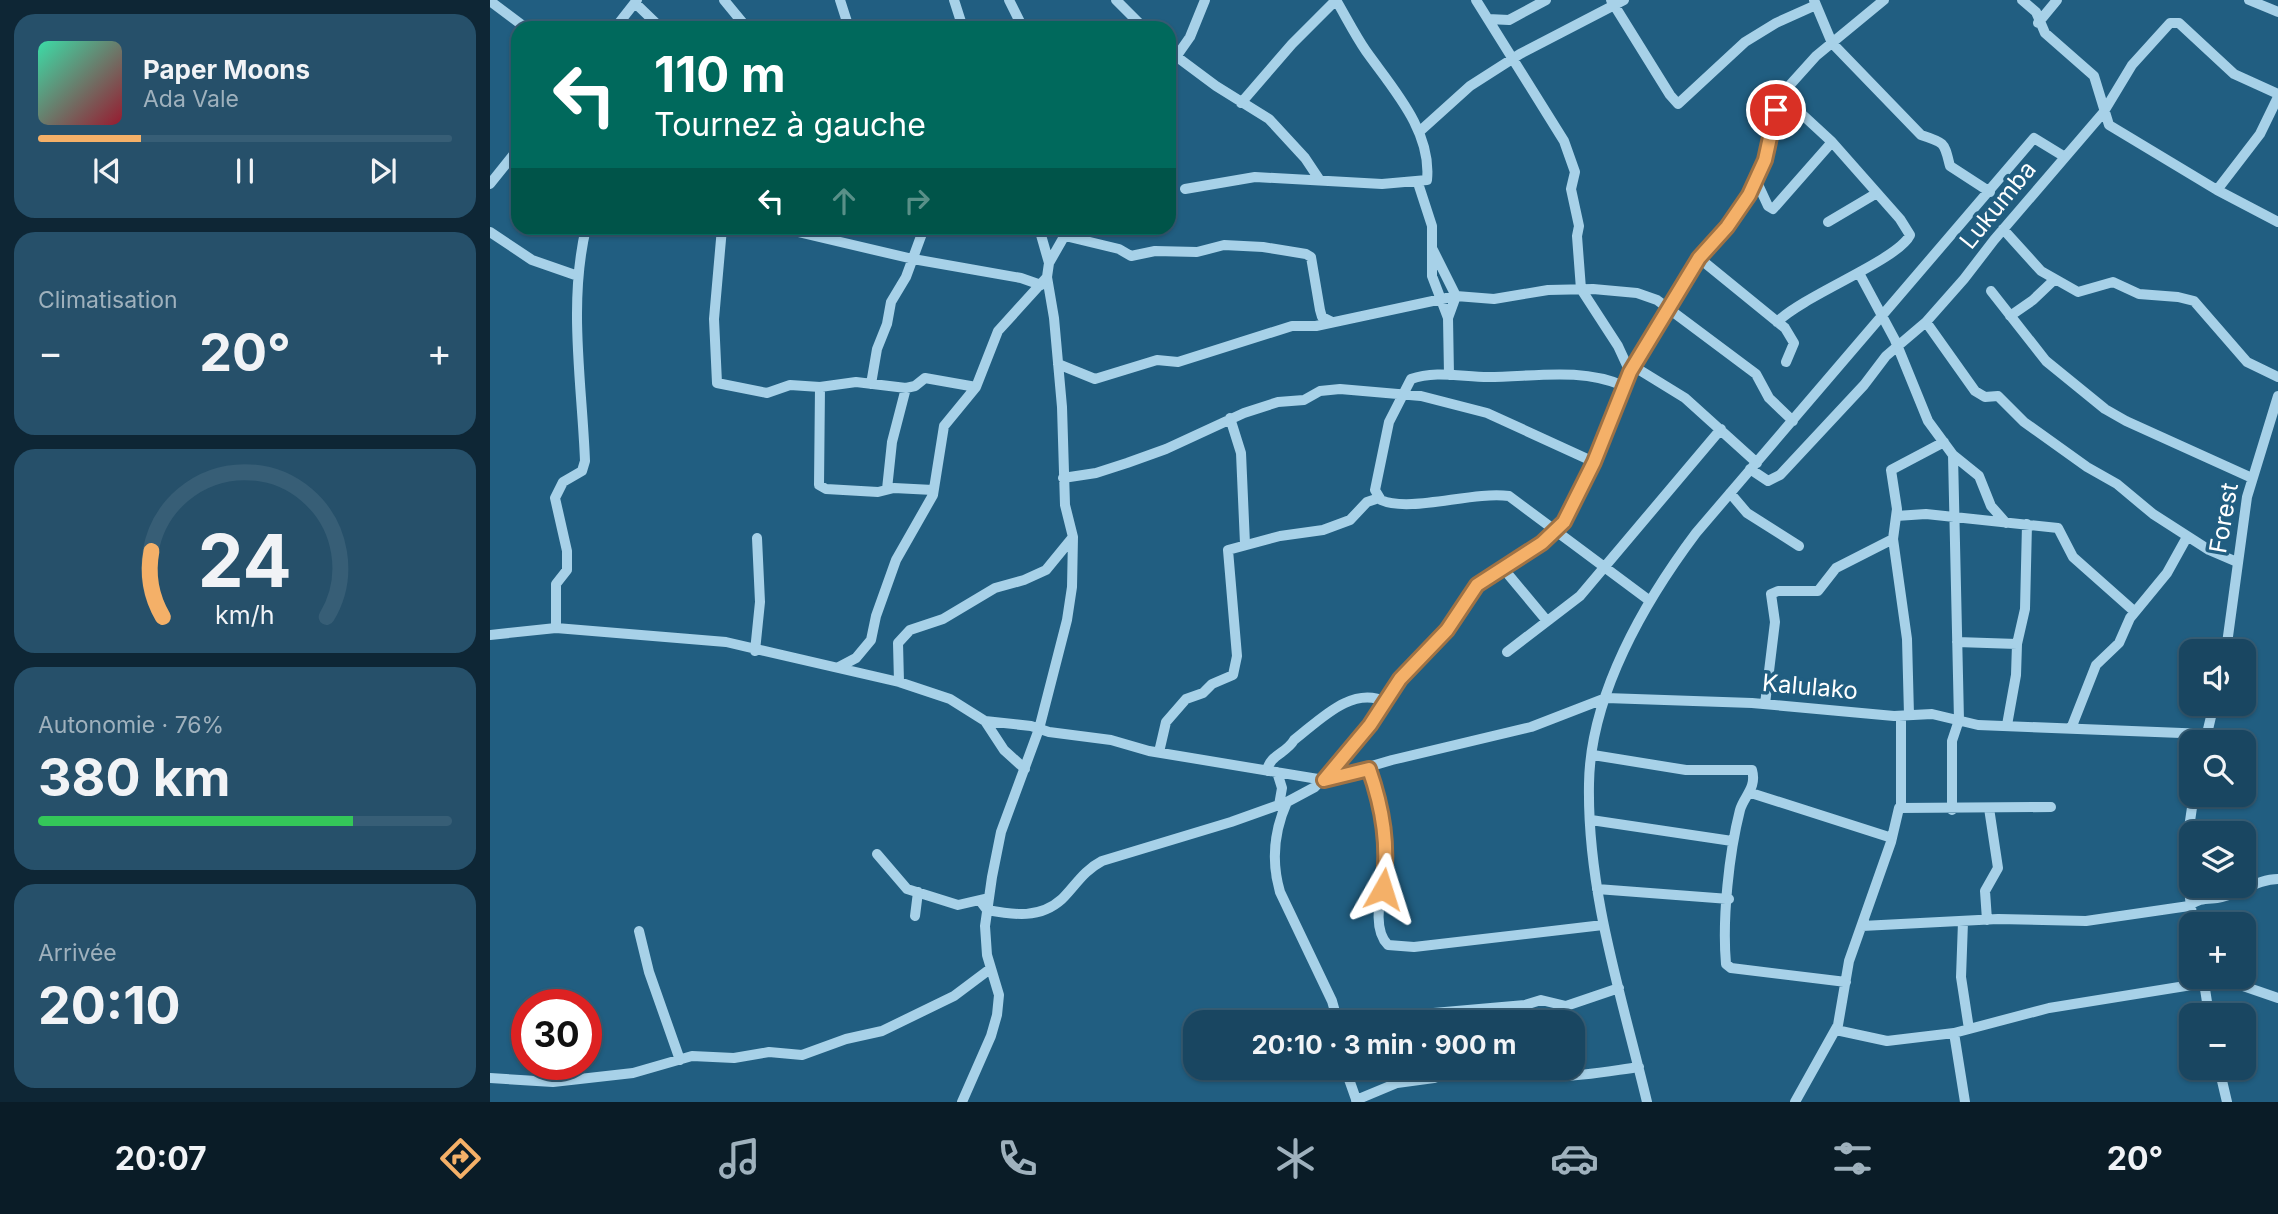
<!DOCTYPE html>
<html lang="fr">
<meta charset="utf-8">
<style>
body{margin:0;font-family:Inter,sans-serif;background:#26506a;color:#f1f3f6;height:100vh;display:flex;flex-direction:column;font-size:26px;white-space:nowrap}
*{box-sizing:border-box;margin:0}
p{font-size:23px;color:#9fb1bd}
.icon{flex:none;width:38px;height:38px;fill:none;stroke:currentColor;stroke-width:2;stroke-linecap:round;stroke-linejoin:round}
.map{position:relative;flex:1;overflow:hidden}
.panel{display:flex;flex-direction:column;gap:14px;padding:14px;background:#0e2635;width:490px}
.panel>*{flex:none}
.top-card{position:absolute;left:21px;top:21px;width:665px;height:214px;border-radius:21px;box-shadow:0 2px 5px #0004,0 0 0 2px #375e76;background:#00695c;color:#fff;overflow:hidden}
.buttons{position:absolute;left:1689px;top:639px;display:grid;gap:14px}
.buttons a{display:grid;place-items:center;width:77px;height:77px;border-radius:14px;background:#194661;box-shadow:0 2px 5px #0004,0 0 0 2px #375e76;font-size:35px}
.speed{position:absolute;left:21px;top:989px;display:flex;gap:14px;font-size:35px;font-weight:700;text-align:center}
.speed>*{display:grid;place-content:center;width:91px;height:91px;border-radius:50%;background:#194661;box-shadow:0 2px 5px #0004,0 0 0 2px #375e76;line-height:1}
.speed .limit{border:10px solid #d22;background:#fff;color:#111}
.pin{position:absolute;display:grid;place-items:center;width:60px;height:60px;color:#fff;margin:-30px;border:4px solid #fff;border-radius:50%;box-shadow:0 2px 7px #0007}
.me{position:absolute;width:77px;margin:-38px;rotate:6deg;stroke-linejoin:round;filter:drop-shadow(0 0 5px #0008)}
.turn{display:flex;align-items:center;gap:24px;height:147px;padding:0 28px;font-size:32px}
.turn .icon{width:91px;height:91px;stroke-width:2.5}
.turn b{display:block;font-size:49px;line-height:60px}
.lanes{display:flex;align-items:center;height:66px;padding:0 28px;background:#0003;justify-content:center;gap:35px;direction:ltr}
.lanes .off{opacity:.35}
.big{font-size:52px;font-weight:700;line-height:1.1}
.panel .widget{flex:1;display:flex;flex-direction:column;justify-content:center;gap:10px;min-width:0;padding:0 24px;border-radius:21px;background:#26506a}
.panel .dial{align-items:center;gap:0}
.dial svg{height:182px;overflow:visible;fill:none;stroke:#375e76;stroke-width:7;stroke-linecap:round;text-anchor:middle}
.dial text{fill:#f1f3f6;stroke:none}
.song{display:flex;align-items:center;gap:21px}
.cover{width:84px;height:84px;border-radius:10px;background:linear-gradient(135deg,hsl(160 70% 55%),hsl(350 70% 35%))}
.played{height:7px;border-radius:4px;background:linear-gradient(90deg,#f4b068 25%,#375e76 25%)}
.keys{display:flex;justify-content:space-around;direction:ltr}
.heat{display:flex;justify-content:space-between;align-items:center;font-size:38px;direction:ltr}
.charge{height:10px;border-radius:5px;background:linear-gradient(90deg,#34c759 76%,#375e76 0)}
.trip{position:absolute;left:693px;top:1010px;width:402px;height:70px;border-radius:21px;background:#194661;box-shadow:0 2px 5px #0004,0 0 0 2px #375e76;font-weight:700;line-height:70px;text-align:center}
.tabs{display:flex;height:112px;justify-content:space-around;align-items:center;background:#0a1c27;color:#9fb1bd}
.tabs .icon{width:49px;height:49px}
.tabs .current{color:#f4b068}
.tabs b{font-size:32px;color:#f1f3f6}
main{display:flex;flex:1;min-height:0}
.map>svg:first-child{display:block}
</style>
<main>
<section class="panel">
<div class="widget">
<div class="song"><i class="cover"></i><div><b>Paper Moons</b><p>Ada Vale</p></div></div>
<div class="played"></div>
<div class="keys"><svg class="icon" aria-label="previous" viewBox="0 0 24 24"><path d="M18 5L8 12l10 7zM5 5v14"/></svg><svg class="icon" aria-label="pause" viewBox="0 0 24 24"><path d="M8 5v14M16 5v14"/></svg><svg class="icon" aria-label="next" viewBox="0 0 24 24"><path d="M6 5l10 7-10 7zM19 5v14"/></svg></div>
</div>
<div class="widget"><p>Climatisation</p>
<div class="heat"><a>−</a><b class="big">20°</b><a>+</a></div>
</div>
<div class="widget dial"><svg viewBox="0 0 100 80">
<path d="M14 69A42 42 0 1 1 86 69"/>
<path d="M14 69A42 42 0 0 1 9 40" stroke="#f4b068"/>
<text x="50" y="56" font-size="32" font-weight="700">24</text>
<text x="50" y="72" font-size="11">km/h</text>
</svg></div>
<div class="widget"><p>Autonomie · 76%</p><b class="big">380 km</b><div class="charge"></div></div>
<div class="widget"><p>Arrivée</p><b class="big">20:10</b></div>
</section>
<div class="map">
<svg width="1788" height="1102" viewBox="0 0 1788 1102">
<rect width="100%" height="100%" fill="#215e81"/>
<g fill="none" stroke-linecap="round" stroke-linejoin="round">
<path stroke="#a7d1e8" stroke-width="10" d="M234,0L257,28
M350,0L359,28
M464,0L473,28
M519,0L533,28
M626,0L654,28
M986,0L1074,141L1085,172L1081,189L1089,226L1087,236L1091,289L1128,346L1140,372
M1121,0L1180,95L1188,104L1255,42L1286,23L1326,5
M1324,0L1342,43L1431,135C1456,143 1454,143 1460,166L1500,192
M1532,0L1546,12L1555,33L1604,76L1619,125L1727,190L1788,222
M1759,0L1788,12
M0,1L36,28
M145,3L171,28
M998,19L1019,20L1056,0
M1548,23L1567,0
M125,28L147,0
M679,51L726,86L779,119L815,158L829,179
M679,67L700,37L715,0
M751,103L802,44L846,0
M929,132L980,86L1030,54L1134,0
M1266,180L1278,206L1283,209L1342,142
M928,183L942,226V276L958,318L959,375
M0,184L28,149
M695,189L765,177L892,184L937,180C942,131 903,89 876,51C865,35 856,17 846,0
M1727,190L1770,134L1788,97
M1338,222L1387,193
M232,228L224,319L227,383L277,393L300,385L330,387L366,382L416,388L425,386L435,378L486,387
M291,228L423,259L531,278L551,285
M549,228L559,263
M1513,229L1551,271L1588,292L1623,282L1649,294L1688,297L1704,301L1757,362L1788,377
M0,232L42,260L88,276
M575,236L629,249L641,256L665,251L707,252L734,245L773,247L816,254L821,257L830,310L832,317L842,322
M943,250L966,296L958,318
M1209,258L1295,328L1304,343L1296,362
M1369,273L1405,340L1438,421L1463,455L1489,476L1501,506L1516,523
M1501,291L1556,361L1615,409L1636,421L1762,478
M1520,316L1543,300L1564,280
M1287,322C1316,294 1408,260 1420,235L1410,219L1342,142L1291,95
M1436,322L1485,391L1495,397L1508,396L1534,422L1597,467L1627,484L1663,514L1719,550L1747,562
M568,364L605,379L667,360L688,362L802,326H826L966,296L1004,299L1058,290L1103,289L1147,293L1167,300L1266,374L1279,398L1303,421
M1143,366L1195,398L1267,463
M381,384L387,349L397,324L401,302L416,277L434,228
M1134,386C1090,367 1043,377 998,377C973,377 945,370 921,379L899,422L885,490L891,500C920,513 982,491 1019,496L1160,601
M330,387L329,485L336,489L388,492L404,488L443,490
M740,418L751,453L755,544
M1260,469L1278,481L1290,475L1374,385L1396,356L1436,322L1474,279L1504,240L1613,113L1642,65L1680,23H1689L1744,74L1788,94
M573,478L606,473L637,463L676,449L754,413L788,402L814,400L830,391L850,389L931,396L997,413L1104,462
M397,489L402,442L416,388
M1240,493L1257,513L1309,546
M1406,516L1436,514L1568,528L1583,557L1645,612
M1012,567L1057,621
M66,628V584L77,570V551L65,498L73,482L92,471L95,461C92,384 78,304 96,228
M0,635L66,628L236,642L409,682L460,699L495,721L541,726L559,732L621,740L659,751L834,780L902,760L1041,727L1116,698L1262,703L1404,716L1442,714L1488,725L1717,734
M1467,642L1527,644
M265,651L270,602L267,538
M1736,651L1757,497L1788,396
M1017,652L1090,596L1231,429
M349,667L366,658L381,640L386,616L406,560L443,495L454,426L486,387L508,331L557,277
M409,682L408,643L420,630L453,619L505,588L534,580L556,570L583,537
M1275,704L1285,622L1281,594L1288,591H1328L1346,568L1403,539
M1419,715L1417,639L1403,539L1407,509L1401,470L1454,442
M1411,716V807
M495,721L514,750L535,769
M1517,725L1526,675L1527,644L1535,609L1537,524
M1582,726L1606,665L1629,643L1640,618L1677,573L1697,537
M1715,742L1724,704
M669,752L676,722L696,699L713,693L722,684L743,675L747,656L738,550L790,536L833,530L860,520L877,502L889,498
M1103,755L1196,770H1262C1267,788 1254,796 1250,810C1239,853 1232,919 1236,964L1241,968L1356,982
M879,769C888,795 895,821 896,849C898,876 877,924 898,945L924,947L1113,925
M777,771C779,755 797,753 804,740C830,720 862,685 896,702
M787,772L792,788L789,805
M1261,793L1402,838
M797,802C784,831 781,861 790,892L842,1001L848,1022
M1462,810V741L1469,720L1463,455
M1101,820L1242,841
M387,854L417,889L468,905L494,899
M1107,889L1239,899
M491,902L497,910C524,915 550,919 572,899C586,885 593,871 612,861L741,822L797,802L825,787L880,725L910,679L957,630L987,585L1067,530L1087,501L1140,372L1177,308L1209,258L1237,227L1259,195L1275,160L1291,95L1326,56L1394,0
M425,916L428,892
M1497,920L1495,891L1508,868L1499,808
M1473,922L1471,977L1479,1029
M1703,924L1695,855L1704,794
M1372,926L1508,919L1596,921L1699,906C1708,898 1716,899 1727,898C1748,895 1767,879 1788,879
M149,931L159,972L190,1060
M1713,976L1719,1015
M1724,976L1788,998
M932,1014L1035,1005L1051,1000L1076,1006L1129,988
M1346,1030L1397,1041L1464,1033
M855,1068L867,1102
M1006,1068C1049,1085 1104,1073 1149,1067
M1729,1068L1737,1102
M0,1078L63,1082L143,1073L202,1056L244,1058L279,1052L312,1055L356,1039L392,1031L464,996L500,969
M866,1100L907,1083L944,1078L972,1068
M472,1102L501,1036L507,1015L509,995L497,955L495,926L502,877L511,832L549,729L577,620L582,587L583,537L575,505L572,407L564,318L557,277L559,263L579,228
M1157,1102C1132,997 1097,893 1099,784C1100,695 1155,601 1206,533L1544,138L1575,157
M1305,1102L1348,1025L1359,961L1401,842L1409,808L1561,807
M1475,1102L1464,1033L1559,1008L1714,983"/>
</g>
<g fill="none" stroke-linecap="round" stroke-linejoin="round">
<g stroke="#9f7244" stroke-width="18">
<path id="route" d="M893,889C899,846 893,809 879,769L834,780L880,725L910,679L957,630L987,585L1052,543L1074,522L1104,462L1140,372L1209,258L1237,227L1259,195L1275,160L1286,110"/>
</g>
<use href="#route" stroke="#f4b068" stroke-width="12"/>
</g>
<g text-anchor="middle" stroke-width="7" stroke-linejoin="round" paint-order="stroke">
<g font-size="24" fill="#fff" stroke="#215e81">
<text transform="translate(1508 205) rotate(-51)" y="8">Lukumba</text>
<text transform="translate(1734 518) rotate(-80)" y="8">Forest</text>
<text transform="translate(1320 687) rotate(5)" y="8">Kalulako</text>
</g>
</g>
</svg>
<div class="buttons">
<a><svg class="icon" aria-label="sound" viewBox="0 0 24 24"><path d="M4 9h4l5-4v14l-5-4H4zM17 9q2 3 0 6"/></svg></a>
<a><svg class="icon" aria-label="search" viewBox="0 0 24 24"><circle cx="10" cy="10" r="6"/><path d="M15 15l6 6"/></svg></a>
<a><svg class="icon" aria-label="layers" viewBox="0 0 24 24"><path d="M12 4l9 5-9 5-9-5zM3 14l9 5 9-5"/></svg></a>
<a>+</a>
<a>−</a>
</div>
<div class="speed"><div class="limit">30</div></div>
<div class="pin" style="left:1286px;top:110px;background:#d93025"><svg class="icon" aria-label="arrive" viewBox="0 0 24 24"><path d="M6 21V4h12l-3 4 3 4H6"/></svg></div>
<svg class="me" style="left:893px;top:889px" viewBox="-20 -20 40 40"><path d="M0-17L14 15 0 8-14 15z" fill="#f4b068" stroke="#fff" stroke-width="4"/></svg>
<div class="trip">20:10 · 3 min · 900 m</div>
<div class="top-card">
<div class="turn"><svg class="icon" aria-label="left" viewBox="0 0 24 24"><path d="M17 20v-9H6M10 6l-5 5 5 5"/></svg><div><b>110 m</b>Tournez à gauche</div></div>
<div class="lanes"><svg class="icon" aria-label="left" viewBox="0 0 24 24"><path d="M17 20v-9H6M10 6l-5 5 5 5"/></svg><svg class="icon off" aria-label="ahead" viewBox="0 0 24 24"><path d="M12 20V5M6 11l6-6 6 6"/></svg><svg class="icon off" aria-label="right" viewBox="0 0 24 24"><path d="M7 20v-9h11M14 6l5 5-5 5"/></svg></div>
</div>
</div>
</main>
<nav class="tabs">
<b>20:07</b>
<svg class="icon current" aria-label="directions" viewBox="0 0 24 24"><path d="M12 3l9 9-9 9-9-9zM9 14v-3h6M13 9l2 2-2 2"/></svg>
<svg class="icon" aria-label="music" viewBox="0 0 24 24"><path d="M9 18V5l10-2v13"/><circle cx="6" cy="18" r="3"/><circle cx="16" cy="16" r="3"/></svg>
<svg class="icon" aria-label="phone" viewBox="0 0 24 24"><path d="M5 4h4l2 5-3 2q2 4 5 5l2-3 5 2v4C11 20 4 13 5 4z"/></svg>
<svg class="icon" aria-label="climate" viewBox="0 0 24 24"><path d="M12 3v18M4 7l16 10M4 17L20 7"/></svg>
<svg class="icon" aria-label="car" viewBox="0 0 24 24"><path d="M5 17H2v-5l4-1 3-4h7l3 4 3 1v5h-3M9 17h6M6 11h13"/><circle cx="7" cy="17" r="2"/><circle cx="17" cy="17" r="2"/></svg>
<svg class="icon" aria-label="filters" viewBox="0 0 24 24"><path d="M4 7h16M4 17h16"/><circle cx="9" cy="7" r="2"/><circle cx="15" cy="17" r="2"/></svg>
<b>20°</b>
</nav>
